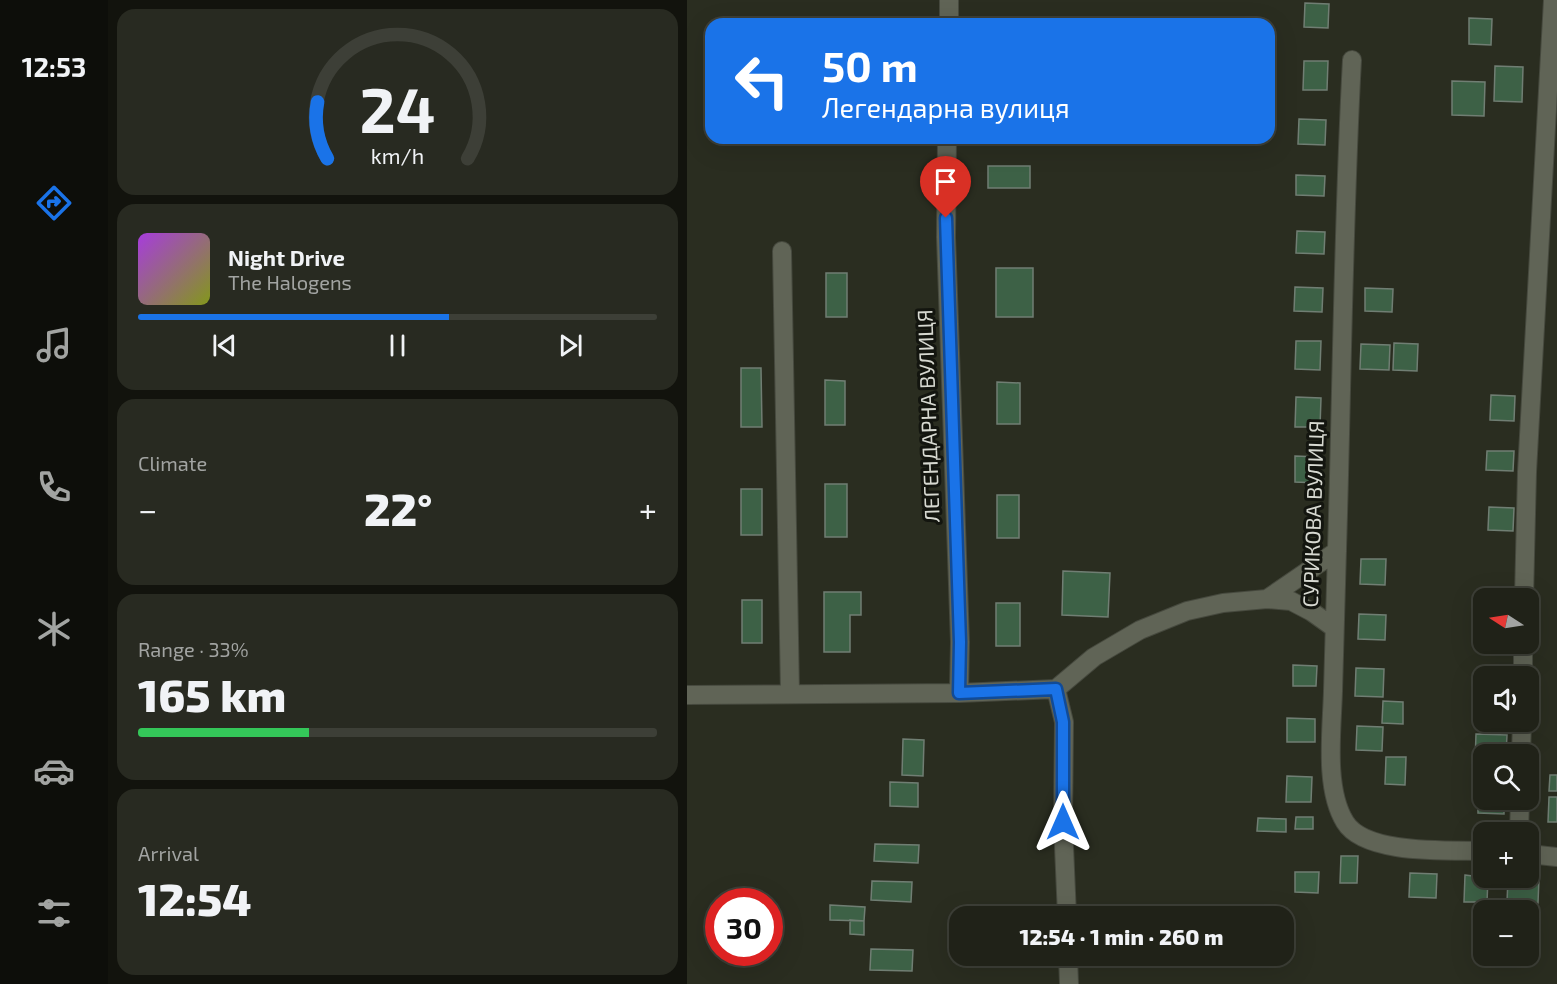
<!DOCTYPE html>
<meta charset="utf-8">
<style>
body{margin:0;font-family:"Exo 2",sans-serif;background:#282a21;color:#f1f3f6;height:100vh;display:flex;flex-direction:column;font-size:22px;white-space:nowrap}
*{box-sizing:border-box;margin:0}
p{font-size:20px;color:#a2a4a2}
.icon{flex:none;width:33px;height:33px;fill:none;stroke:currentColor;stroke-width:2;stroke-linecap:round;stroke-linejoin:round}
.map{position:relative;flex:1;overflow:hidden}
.sheet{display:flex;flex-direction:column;gap:9px;padding:9px;background:#12130d;width:579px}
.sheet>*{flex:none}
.guide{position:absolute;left:18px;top:18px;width:570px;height:126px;border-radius:18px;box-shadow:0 6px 24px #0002,0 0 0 2px #3d3f37;background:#1a73e8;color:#fff;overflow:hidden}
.needle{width:39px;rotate:282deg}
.fabs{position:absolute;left:786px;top:588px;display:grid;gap:12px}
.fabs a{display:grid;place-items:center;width:66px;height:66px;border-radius:12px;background:#202218;box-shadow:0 6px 24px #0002,0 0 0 2px #3d3f37;font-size:30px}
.speed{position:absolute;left:18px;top:888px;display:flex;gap:12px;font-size:30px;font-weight:700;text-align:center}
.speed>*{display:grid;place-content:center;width:78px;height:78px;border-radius:50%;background:#202218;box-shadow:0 6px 24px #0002,0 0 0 2px #3d3f37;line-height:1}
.speed .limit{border:9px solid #d22;background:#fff;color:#111}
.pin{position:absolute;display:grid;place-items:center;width:51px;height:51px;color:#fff;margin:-62px -26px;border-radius:50% 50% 50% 0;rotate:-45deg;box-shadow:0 0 6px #0007}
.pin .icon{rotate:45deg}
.me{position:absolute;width:66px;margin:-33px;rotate:0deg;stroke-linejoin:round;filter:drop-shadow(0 0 4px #0008)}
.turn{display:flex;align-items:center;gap:21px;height:126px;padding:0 18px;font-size:27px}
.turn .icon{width:78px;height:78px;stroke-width:2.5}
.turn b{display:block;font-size:42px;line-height:51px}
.big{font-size:45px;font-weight:800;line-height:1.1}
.sheet .tile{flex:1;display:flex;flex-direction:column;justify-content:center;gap:9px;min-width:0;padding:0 21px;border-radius:18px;background:#282a21}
.sheet .dial{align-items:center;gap:0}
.dial svg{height:156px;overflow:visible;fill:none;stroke:#3d3f37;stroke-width:7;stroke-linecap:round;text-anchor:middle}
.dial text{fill:#f1f3f6;stroke:none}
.song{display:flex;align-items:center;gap:18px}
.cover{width:72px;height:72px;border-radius:9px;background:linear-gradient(135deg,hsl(280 70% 55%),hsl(70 70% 35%))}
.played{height:6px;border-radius:3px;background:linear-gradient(90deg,#1a73e8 60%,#3d3f37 60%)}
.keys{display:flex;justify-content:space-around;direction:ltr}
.heat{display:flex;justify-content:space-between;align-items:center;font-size:33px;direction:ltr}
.charge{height:9px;border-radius:4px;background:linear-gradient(90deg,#34c759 33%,#3d3f37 0)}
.trip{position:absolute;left:262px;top:906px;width:345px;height:60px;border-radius:18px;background:#202218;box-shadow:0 6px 24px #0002,0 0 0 2px #3d3f37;font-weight:800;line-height:60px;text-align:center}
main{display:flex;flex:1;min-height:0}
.dock{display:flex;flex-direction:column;width:108px;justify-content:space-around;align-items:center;background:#0d0e0a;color:#a2a4a2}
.dock .icon{width:42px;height:42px}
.dock .on{color:#1a73e8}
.dock b{font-size:27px;color:#f1f3f6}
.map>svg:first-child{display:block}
</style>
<main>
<nav class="dock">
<b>12:53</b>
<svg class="icon on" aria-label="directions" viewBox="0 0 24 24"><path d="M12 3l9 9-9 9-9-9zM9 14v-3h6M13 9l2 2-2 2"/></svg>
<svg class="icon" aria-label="music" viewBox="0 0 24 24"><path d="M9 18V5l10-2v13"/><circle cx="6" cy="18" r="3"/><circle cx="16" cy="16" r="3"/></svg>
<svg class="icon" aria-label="phone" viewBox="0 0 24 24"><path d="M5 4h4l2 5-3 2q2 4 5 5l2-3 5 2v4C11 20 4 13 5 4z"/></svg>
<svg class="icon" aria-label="climate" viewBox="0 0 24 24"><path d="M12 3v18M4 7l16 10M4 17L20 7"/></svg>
<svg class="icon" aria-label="car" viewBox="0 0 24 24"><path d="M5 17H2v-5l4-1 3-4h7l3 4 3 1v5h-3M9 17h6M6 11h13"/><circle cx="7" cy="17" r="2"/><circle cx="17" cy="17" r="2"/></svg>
<svg class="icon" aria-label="filters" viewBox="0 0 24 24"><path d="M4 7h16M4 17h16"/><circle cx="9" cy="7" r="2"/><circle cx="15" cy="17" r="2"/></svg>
</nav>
<section class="sheet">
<div class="tile dial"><svg viewBox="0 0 100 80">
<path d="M14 69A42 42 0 1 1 86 69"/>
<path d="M14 69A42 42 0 0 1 9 40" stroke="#1a73e8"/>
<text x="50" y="56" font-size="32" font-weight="700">24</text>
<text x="50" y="72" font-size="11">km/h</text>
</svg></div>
<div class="tile">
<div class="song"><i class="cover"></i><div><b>Night Drive</b><p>The Halogens</p></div></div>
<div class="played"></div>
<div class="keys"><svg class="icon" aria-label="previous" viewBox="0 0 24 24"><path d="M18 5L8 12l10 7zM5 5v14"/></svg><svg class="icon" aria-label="pause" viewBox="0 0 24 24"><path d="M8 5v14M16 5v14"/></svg><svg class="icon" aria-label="next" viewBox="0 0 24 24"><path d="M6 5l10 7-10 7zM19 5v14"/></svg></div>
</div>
<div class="tile"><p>Climate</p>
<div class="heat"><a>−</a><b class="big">22°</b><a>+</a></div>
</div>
<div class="tile"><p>Range · 33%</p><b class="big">165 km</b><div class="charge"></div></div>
<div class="tile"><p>Arrival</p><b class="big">12:54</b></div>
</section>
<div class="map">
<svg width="870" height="984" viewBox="0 0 870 984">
<rect width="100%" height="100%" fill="#2a2d20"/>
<path fill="#3d6146" stroke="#707e73" stroke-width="1.5" d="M618,3L642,4L641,28L617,27Z
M782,18L805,19L804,45L782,44Z
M617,61H641L640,90H616Z
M808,66L836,67L835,102L807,101Z
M765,81L798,82L797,116L765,115Z
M612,119L639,120L638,145L611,144Z
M314,138H342V142H314Z
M301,166H343V188H301Z
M609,175L638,176L637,196L609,195Z
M610,231L638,232L637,254L609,253Z
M309,268H346V317H309Z
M139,273H160V317H139Z
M608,287L636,288L635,312L607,311Z
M678,288L706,289L705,312L678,311Z
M609,341H634L633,370L608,369Z
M707,343L731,344L730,371L706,370Z
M674,344L703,345L702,370L673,369Z
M54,368H74L75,427H54Z
M138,380L158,381V425H138Z
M310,382L333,383V424H310Z
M804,395L828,396L827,421L803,420Z
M609,397L634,398L633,427H608Z
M800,451H827L826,471L799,470Z
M608,456L632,457V483L608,482Z
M138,484H160V537H138Z
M54,489H75V535H54Z
M310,495H332V538H310Z
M802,507L827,508L826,531L801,530Z
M674,559H699L698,585L673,584Z
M376,571L423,573L421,617L375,615Z
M137,592H174V615H163V652H137Z
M55,600H75V643H55Z
M309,603H333V646H309Z
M672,614L699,615L698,640L671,639Z
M606,665L630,666L629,686H606Z
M669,668L697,669L696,697L668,696Z
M696,701L716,702V724L695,723Z
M600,718L628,719V742H600Z
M670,726L696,727L695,751L669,750Z
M789,734L820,735L819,754H796V763H788Z
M216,739L237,740L236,776L215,775Z
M699,757H719L718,785L698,784Z
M863,775H870V791H862Z
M600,776L625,777L624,802H599Z
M203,782L231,783V807L203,806Z
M791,794H796V800H817V814L791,813Z
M862,797H870V822H861Z
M609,817H626V829H608Z
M571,818L599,819V832L570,831Z
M188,844L232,845L231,863L187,861Z
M654,856H671L670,883H653Z
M608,872H632L631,893L608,892Z
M723,873L750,874L749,898L722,897Z
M778,875L801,878L800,902H777Z
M821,878H852L851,903L820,902Z
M185,881L225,882L224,902L184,900Z
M143,905L178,907L177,921L143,920Z
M163,920L177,921V935L163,934Z
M184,949L226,950L225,971L183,970Z"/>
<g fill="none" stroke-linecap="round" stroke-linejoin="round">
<g stroke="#46493e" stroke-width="20">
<path id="street" d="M262,24V0
M665,60C656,223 655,386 650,549C649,597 647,644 646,691C645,729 637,788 658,822C678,855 761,850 796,851
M260,138L259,237L273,642L272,693
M95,251L103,693
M837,598L840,472L866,0
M580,599L650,551
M836,676V644
M369,689L377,722L376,823L380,916
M0,695L272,693L369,689L407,657L453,630L500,611L536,603L580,599L604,601L625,612L646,627
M834,754L835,722
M832,832L833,800
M842,854L870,857
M381,956L382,984"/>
</g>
<use href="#street" stroke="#606456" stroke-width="18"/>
</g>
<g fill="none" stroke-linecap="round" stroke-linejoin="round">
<g stroke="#114b97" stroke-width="15">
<path id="route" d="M259,218L273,642L272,693L369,689L376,722V822"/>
</g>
<use href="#route" stroke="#1a73e8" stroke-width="10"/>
</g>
<g text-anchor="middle" stroke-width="6" stroke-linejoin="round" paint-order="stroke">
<g font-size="21" fill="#d7d9d1" stroke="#13150f">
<text transform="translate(242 416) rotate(-92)" y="7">ЛЕГЕНДАРНА ВУЛИЦЯ</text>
<text transform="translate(627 514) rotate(-88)" y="7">СУРИКОВА ВУЛИЦЯ</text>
</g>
</g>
</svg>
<div class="fabs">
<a><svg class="needle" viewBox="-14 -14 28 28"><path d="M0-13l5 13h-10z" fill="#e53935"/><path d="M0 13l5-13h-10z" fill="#a2a4a2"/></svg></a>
<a><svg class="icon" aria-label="sound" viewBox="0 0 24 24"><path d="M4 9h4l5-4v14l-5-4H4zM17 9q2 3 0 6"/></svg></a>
<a><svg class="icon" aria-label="search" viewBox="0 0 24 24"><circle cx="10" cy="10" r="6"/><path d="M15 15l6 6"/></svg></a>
<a>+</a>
<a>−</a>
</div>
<div class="speed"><div class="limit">30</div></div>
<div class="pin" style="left:259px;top:218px;background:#d93025"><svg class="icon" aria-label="arrive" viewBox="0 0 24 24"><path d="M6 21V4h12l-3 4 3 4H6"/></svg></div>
<svg class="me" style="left:376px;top:822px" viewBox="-20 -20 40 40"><path d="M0-17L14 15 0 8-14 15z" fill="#1a73e8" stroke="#fff" stroke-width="4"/></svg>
<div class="trip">12:54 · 1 min · 260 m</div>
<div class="guide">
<div class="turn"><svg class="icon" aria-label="left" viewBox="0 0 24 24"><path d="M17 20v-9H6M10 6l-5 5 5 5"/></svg><div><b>50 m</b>Легендарна вулиця</div></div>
</div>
</div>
</main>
